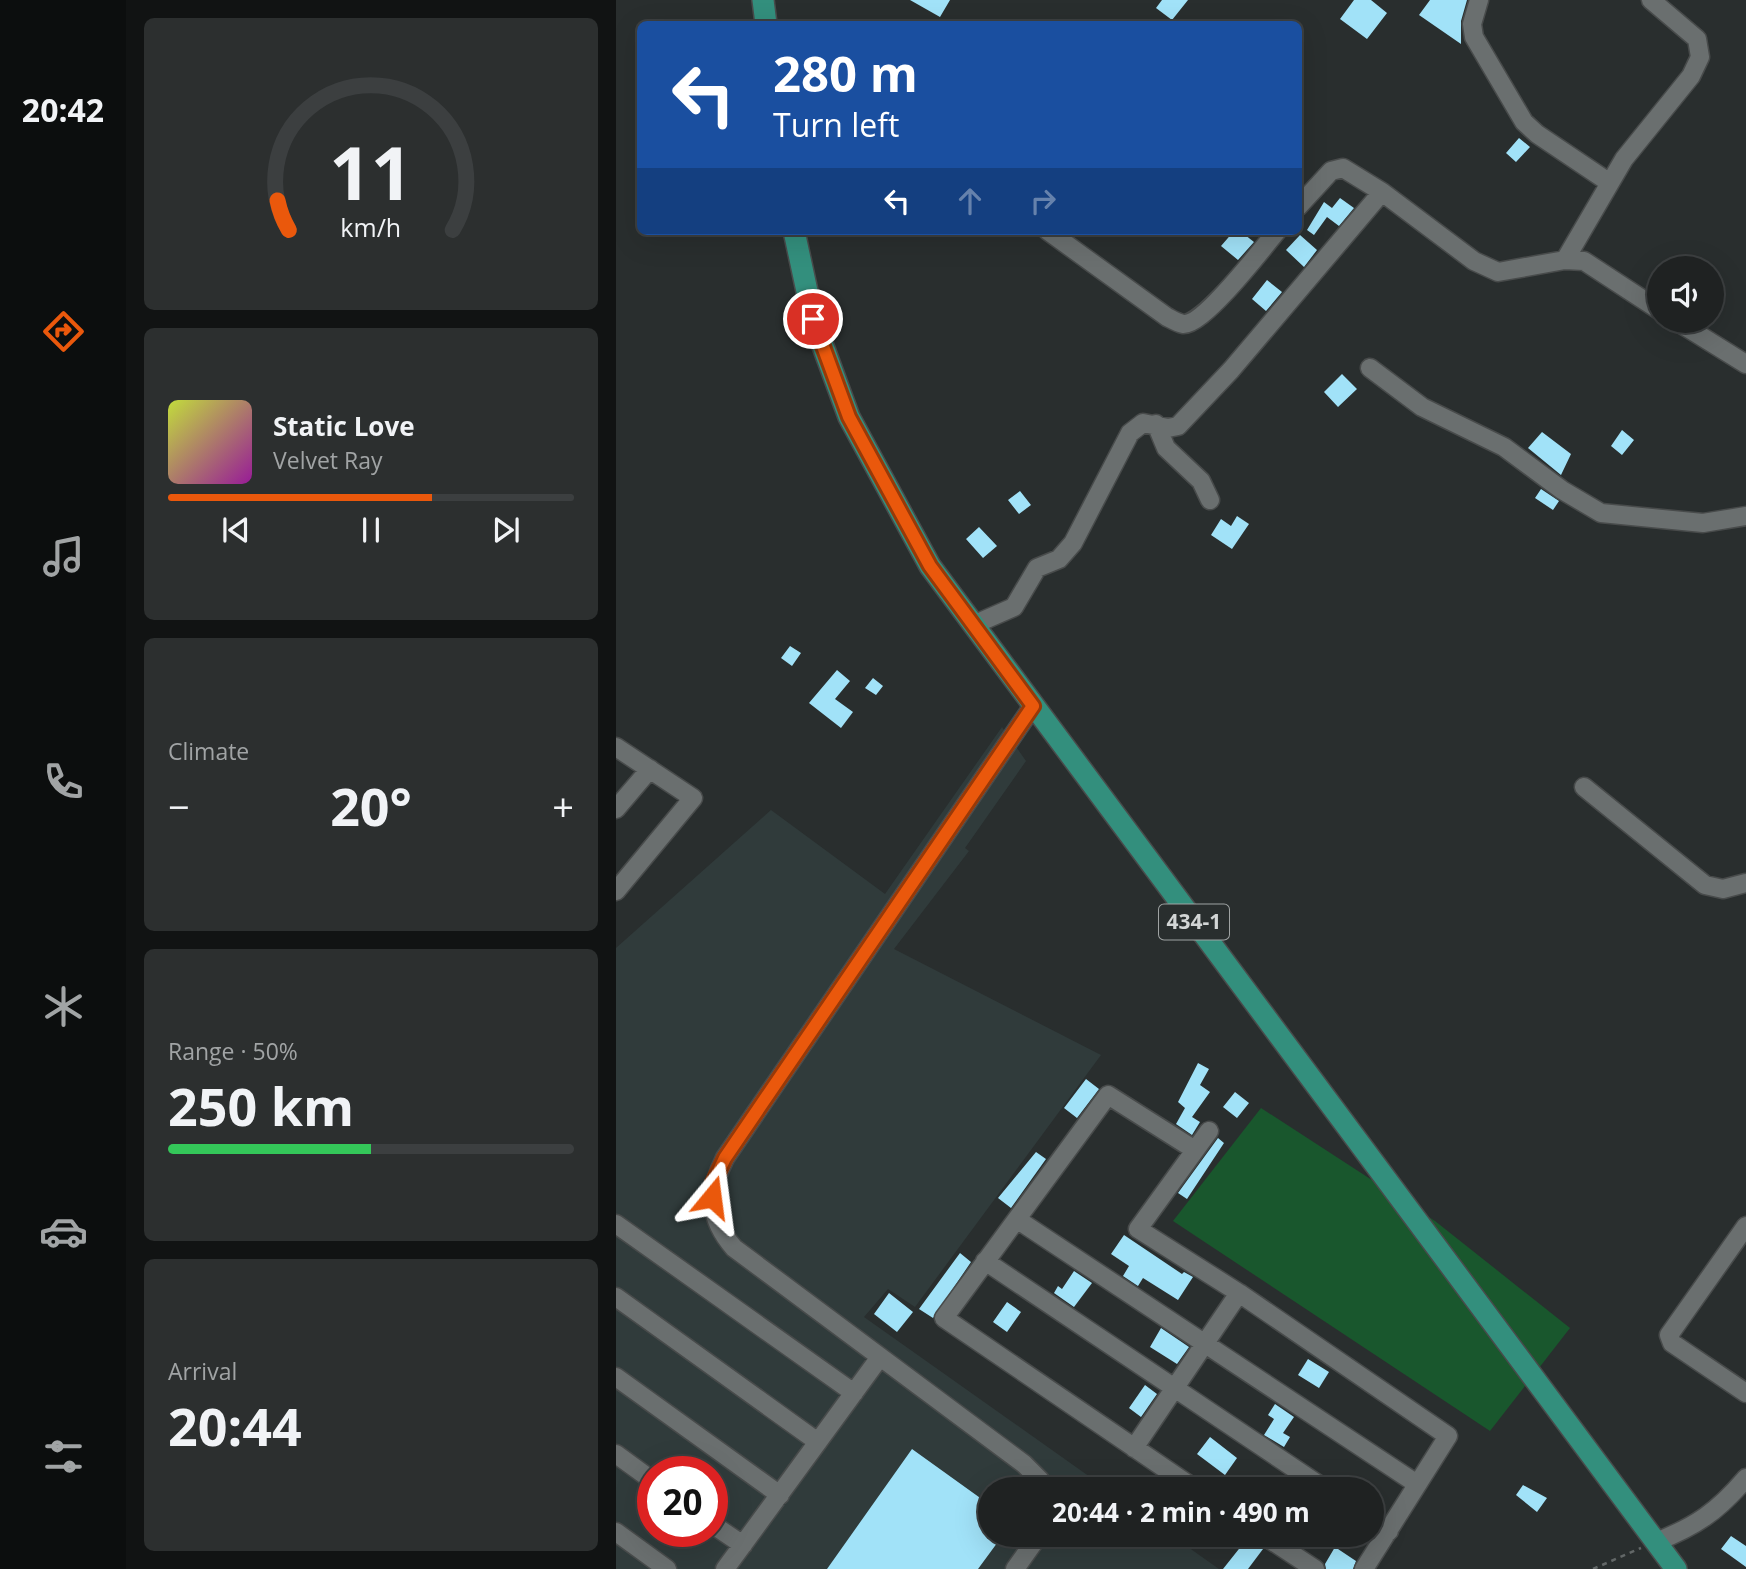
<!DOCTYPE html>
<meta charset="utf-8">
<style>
body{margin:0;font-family:"Open Sans",sans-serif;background:#2c2f2f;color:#f1f3f6;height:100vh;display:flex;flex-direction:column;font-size:26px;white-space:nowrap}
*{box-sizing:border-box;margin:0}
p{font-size:23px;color:#a1a4a5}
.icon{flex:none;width:38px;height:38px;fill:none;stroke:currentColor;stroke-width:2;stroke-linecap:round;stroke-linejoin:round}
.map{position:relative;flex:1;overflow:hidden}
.side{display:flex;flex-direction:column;gap:18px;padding:18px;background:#111313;width:490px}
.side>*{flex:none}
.hud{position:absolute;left:21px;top:21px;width:665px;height:214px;border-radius:10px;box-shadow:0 7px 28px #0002,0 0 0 2px #3c3f40;background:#1a4fa0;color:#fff;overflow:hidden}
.controls{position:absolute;left:1031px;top:256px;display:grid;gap:14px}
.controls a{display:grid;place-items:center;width:77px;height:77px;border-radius:50%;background:#1f2222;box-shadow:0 7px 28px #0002,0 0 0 2px #3c3f40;font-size:35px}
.speed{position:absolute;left:21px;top:1456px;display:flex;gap:14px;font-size:35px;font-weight:700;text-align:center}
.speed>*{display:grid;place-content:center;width:91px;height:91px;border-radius:50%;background:#1f2222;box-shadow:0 7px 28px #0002,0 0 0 2px #3c3f40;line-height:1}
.speed .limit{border:10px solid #d22;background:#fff;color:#111}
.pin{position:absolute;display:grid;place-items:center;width:60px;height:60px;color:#fff;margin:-30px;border:4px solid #fff;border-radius:50%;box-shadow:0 2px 7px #0007}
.me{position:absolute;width:77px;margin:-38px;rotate:16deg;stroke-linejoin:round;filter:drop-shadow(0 0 5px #0008)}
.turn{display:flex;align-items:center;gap:24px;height:147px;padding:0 21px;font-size:32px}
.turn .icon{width:91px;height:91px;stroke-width:2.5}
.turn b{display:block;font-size:49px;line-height:60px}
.lanes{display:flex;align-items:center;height:66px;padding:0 21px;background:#0003;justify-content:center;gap:35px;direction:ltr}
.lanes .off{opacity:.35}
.big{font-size:52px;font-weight:700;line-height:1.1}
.side .card{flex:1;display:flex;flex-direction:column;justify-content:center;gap:10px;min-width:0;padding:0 24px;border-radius:10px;background:#2c2f2f}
.side .dial{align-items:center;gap:0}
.dial svg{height:182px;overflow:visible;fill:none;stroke:#3c3f40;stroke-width:7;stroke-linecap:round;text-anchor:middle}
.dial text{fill:#f1f3f6;stroke:none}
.song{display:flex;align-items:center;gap:21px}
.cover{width:84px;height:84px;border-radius:10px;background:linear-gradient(135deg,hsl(70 70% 55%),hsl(300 70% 35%))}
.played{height:7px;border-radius:4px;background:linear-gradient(90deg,#ea580c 65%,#3c3f40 65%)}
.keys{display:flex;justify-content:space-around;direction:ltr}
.heat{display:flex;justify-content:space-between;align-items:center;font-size:38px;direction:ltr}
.charge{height:10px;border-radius:5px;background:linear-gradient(90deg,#34c759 50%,#3c3f40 0)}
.trip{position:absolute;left:362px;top:1477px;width:406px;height:70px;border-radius:35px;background:#1f2222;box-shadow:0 7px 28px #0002,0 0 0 2px #3c3f40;font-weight:700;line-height:70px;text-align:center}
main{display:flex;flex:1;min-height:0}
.menu{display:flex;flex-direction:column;width:126px;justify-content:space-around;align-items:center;background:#0c0e0e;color:#a1a4a5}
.menu .icon{width:49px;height:49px}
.menu .on{color:#ea580c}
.menu b{font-size:32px;color:#f1f3f6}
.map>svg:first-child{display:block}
</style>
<main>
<nav class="menu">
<b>20:42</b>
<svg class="icon on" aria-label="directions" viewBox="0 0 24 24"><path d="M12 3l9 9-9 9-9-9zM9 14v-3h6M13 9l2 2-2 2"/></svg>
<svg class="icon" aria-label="music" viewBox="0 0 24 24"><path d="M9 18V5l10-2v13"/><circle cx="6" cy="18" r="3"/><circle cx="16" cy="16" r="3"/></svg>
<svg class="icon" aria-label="phone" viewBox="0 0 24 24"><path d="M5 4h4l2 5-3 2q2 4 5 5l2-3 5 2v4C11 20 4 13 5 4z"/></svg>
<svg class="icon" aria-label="climate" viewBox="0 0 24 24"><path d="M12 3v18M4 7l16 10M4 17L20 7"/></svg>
<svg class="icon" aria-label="car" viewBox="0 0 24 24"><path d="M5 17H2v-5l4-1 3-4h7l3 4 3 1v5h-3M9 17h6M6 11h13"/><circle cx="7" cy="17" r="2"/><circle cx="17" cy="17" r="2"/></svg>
<svg class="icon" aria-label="filters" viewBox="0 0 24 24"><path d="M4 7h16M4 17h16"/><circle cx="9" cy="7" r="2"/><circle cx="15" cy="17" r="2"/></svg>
</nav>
<section class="side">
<div class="card dial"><svg viewBox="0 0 100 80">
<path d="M14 69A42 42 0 1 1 86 69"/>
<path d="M14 69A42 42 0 0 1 9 56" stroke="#ea580c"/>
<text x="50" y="56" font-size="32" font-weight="700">11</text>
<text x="50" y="72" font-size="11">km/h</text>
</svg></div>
<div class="card">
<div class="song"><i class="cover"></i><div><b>Static Love</b><p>Velvet Ray</p></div></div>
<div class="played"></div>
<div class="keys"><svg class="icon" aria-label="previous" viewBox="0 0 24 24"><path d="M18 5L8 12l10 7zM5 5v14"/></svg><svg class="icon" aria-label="pause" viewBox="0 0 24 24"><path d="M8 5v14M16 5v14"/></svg><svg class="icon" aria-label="next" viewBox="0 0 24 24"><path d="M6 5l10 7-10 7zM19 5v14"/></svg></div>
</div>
<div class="card"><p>Climate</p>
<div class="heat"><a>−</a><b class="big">20°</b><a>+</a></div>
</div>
<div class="card"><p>Range · 50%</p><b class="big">250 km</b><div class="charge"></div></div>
<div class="card"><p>Arrival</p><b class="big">20:44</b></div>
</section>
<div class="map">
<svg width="1130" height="1569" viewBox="0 0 1130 1569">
<rect width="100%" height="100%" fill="#292e2e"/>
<path fill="#303b3b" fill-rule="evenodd" d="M386,727L410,761L349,848L353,851L278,949L485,1055L299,1307L272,1289L248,1317L491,1489H374V1535H555L603,1569H0V948L155,810L269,894ZM37,1472H96V1531H37Z"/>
<path fill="#19572d" d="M645,1108L819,1221L954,1328L874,1431L557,1221Z"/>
<path fill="#a1e2f8" d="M294,0H334L324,17Z
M546,0H572L556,20L540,8Z
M738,0H755L771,13L751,39L724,19Z
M814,0H851L845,21V44L803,15Z
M903,138L914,147L900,162L890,153Z
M724,198L738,208L723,226L711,217L698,235L691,230L708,202L716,208Z
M618,231H624L638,242L622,260L605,246Z
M684,235L701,250L688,267L670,250Z
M651,280L666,292L650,311L636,299Z
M726,374L741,389L722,407L708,392Z
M1006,430L1018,440L1006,455L995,446Z
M926,432L955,454L945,475L912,448Z
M925,489L943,501L937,510L919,498Z
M404,491L415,505L403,514L392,500Z
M621,516L633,524L616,549L595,535L605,519L615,526Z
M363,527L381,546L367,558L350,539Z
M174,646L185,653L176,666L165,658Z
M221,670L234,681L219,699L237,712L225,728L193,703Z
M257,678L267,686L260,695L249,688Z
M582,1063L593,1069L584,1085L594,1092L576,1117L584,1122L576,1135L560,1124L569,1108L562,1102Z
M470,1079L483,1089L461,1118L448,1108Z
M619,1092L633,1103L621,1118L607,1107Z
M602,1138L608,1143L571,1199L562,1193Z
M420,1152L430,1159L395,1208L382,1198Z
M508,1235L566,1274L568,1272L577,1277L562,1300L527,1278L522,1286L507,1276L513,1266L495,1254Z
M344,1253L355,1262L317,1318L303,1309Z
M458,1271L476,1283L458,1307L438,1293L442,1286L446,1289Z
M273,1293L297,1312L281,1332L258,1314Z
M391,1302L405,1312L391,1332L377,1322Z
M545,1328L573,1347L561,1364L534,1347Z
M692,1359L713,1372L703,1388L682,1375Z
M529,1385L541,1394L525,1417L513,1408Z
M659,1404L678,1417L667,1433L674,1437L668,1447L648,1435L658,1419L652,1415Z
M594,1437L621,1458L609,1475L581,1454Z
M296,1449L374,1505V1535H387L362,1569H211Z
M907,1485L931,1498L921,1512L900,1495Z
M634,1535L647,1549L632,1569H607Z
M1115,1536L1130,1546V1567L1105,1549Z
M719,1547L740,1561L737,1569H710L709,1564Z"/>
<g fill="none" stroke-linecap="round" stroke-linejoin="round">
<g stroke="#484b4b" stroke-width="21">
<path id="minor" d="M863,0L856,24L858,37L908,122L921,134L994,183
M682,207L715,171L727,168L766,192L858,261L882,272L949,260L968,261L1043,310
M432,231L551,317C555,319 562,323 567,324C587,326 647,248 661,231
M949,260L1008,159L1075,76L1084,57L1081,39L1035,0
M1059,320L1130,364
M754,368L806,407L888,447L946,490L985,513L1087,523L1130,516
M540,424L550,448L585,481L594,500
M357,625L398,607L421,568L443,559L457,543L514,433L527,423L552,428L562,426L615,370L766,192
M417,706L109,1158C92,1192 92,1218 118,1248L408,1464L424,1480L427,1489
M0,747L77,798L0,891
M968,787L1089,885L1107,889L1130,883
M0,809L34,769
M593,1131L522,1229L623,1293L832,1436L748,1569
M579,1150L492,1095L328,1318L579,1489
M402,1220L801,1484
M0,1224L238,1393
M1130,1226L1053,1335L1056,1343L1130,1393
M369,1261L709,1489
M0,1297L202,1442
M0,1377L164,1495
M518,1448L623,1293
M0,1454L37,1481
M756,1520L773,1531
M96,1524L127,1545
M0,1532L51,1569
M647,1535L699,1569
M1040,1542C1080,1526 1101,1512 1130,1478
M109,1569L264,1357
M399,1569L423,1535"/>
</g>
<g stroke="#484b4b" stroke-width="24">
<path id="major" d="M147,0L150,24
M178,231L197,319L233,417L314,566L1060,1569"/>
</g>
<path stroke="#626767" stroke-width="2.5" stroke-dasharray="5 5" stroke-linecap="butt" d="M977,1569L1025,1548"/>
<use href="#minor" stroke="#6a6f6f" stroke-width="18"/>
<use href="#major" stroke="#338f7d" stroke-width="21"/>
</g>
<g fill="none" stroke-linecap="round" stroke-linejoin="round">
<g stroke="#983908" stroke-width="18">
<path id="route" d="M96,1197L97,1183L109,1158L417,706L314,566L233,417L197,319"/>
</g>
<use href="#route" stroke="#ea580c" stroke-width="12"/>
</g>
<g text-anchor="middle" stroke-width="7" stroke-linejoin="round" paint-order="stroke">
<rect fill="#292e2e" stroke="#9fa3a3" stroke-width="2" x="543" y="904.5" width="70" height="35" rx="5"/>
<g font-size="21" font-weight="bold" fill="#d2d5d5">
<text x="578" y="929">434-1</text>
</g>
</g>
</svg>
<div class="controls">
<a><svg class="icon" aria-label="sound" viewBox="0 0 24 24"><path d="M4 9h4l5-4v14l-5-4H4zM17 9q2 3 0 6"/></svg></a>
</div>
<div class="speed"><div class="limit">20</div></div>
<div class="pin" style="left:197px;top:319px;background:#d93025"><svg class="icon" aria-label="arrive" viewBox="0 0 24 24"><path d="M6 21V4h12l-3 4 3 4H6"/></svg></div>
<svg class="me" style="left:96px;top:1197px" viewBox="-20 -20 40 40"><path d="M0-17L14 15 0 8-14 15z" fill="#ea580c" stroke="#fff" stroke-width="4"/></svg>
<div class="trip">20:44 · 2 min · 490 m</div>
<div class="hud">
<div class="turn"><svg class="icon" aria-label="left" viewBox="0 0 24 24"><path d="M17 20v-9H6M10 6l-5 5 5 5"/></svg><div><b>280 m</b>Turn left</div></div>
<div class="lanes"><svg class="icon" aria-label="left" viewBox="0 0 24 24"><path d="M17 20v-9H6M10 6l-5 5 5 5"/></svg><svg class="icon off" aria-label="ahead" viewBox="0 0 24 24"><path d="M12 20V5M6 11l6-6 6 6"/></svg><svg class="icon off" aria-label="right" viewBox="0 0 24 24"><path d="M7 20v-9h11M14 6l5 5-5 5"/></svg></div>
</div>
</div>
</main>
